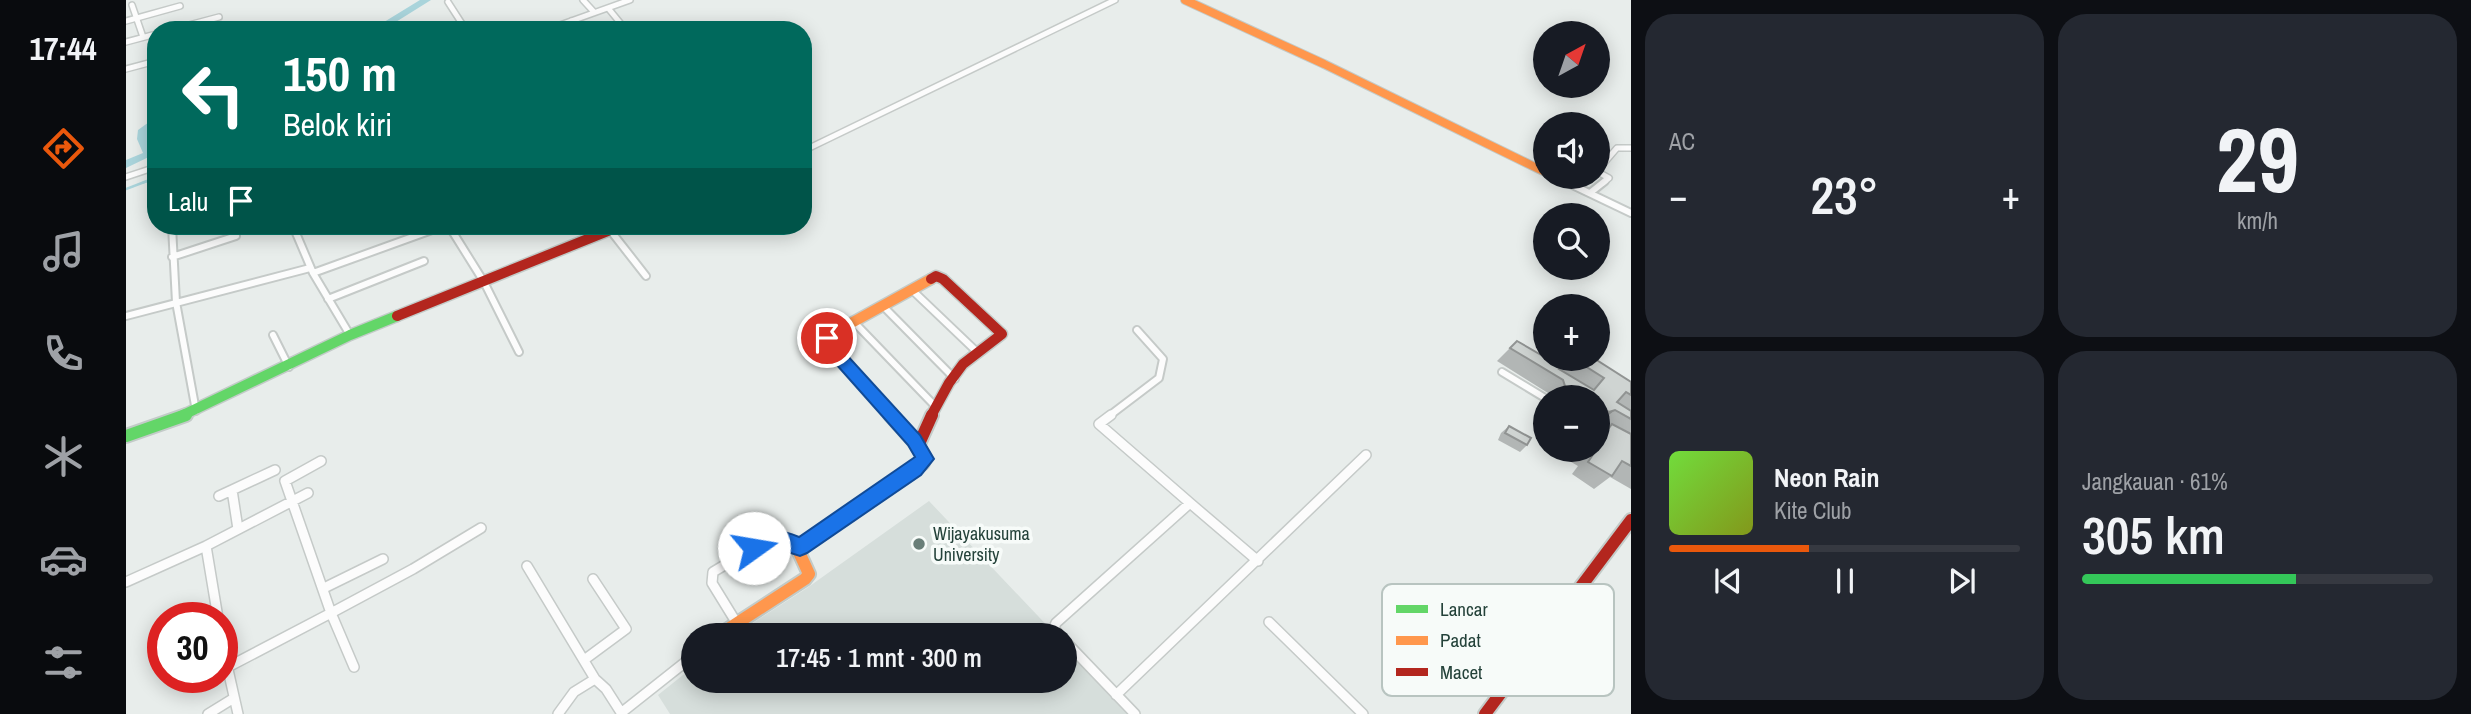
<!DOCTYPE html>
<html lang="id">
<meta charset="utf-8">
<style>
body{margin:0;font-family:"Archivo Narrow",sans-serif;background:#242831;color:#f1f3f6;height:100vh;display:flex;flex-direction:column;font-size:26px;white-space:nowrap}
*{box-sizing:border-box;margin:0}
p{font-size:23px;color:#9ea1a6}
.icon{flex:none;width:38px;height:38px;fill:none;stroke:currentColor;stroke-width:2;stroke-linecap:round;stroke-linejoin:round}
.map{position:relative;flex:1;overflow:hidden}
.details{display:flex;flex-direction:column;gap:14px;padding:14px;background:#0d0f14;width:840px}
.details>*{flex:none}
.banner{position:absolute;left:21px;top:21px;width:665px;height:214px;border-radius:28px;box-shadow:0 4px 18px #0003;background:#00695c;color:#fff;overflow:hidden}
.needle{width:46px;rotate:40deg}
.controls{position:absolute;left:1407px;top:21px;display:grid;gap:14px}
.controls a{display:grid;place-items:center;width:77px;height:77px;border-radius:50%;background:#171b24;box-shadow:0 4px 18px #0003;font-size:35px}
.speed{position:absolute;left:21px;top:602px;display:flex;gap:14px;font-size:35px;font-weight:700;text-align:center}
.speed>*{display:grid;place-content:center;width:91px;height:91px;border-radius:50%;background:#171b24;box-shadow:0 4px 18px #0003;line-height:1}
.speed .limit{border:10px solid #d22;background:#fff;color:#111}
.pin{position:absolute;display:grid;place-items:center;width:60px;height:60px;color:#fff;margin:-30px;border:4px solid #fff;border-radius:50%;box-shadow:0 2px 7px #0007}
.me{position:absolute;width:77px;margin:-38px;rotate:77deg;stroke-linejoin:round;filter:drop-shadow(0 0 5px #0008)}
.turn{display:flex;align-items:center;gap:24px;height:147px;padding:0 21px;font-size:32px}
.turn .icon{width:91px;height:91px;stroke-width:2.5}
.turn b{display:block;font-size:49px;line-height:60px}
.then{display:flex;align-items:center;height:66px;padding:0 21px;background:#0003;gap:14px;font-size:26px}
.big{font-size:52px;font-weight:600;line-height:1.1}
.details .card{flex:1;display:flex;flex-direction:column;justify-content:center;gap:10px;min-width:0;padding:0 24px;border-radius:28px;background:#242831}
.details .dial{align-items:center;gap:0}
.dial b{font-size:91px;line-height:1}
.song{display:flex;align-items:center;gap:21px}
.cover{width:84px;height:84px;border-radius:10px;background:linear-gradient(135deg,hsl(100 70% 55%),hsl(70 70% 35%))}
.played{height:7px;border-radius:4px;background:linear-gradient(90deg,#ea580c 40%,#363941 40%)}
.keys{display:flex;justify-content:space-around;direction:ltr}
.heat{display:flex;justify-content:space-between;align-items:center;font-size:38px;direction:ltr}
.charge{height:10px;border-radius:5px;background:linear-gradient(90deg,#34c759 61%,#363941 0)}
.details .tiles{flex:1;display:grid;gap:14px;grid-template-columns:repeat(2,1fr)}
.trip{position:absolute;left:555px;top:623px;width:396px;height:70px;border-radius:35px;background:#171b24;box-shadow:0 4px 18px #0003;font-weight:600;line-height:70px;text-align:center}
main{display:flex;flex:1;min-height:0}
.dock{display:flex;flex-direction:column;width:126px;justify-content:space-around;align-items:center;background:#090b0e;color:#9ea1a6}
.dock .icon{width:49px;height:49px}
.dock .selected{color:#ea580c}
.dock b{font-size:32px;color:#f1f3f6}
.map>svg:first-child{display:block}
</style>
<main>
<nav class="dock">
<b>17:44</b>
<svg class="icon selected" aria-label="directions" viewBox="0 0 24 24"><path d="M12 3l9 9-9 9-9-9zM9 14v-3h6M13 9l2 2-2 2"/></svg>
<svg class="icon" aria-label="music" viewBox="0 0 24 24"><path d="M9 18V5l10-2v13"/><circle cx="6" cy="18" r="3"/><circle cx="16" cy="16" r="3"/></svg>
<svg class="icon" aria-label="phone" viewBox="0 0 24 24"><path d="M5 4h4l2 5-3 2q2 4 5 5l2-3 5 2v4C11 20 4 13 5 4z"/></svg>
<svg class="icon" aria-label="climate" viewBox="0 0 24 24"><path d="M12 3v18M4 7l16 10M4 17L20 7"/></svg>
<svg class="icon" aria-label="car" viewBox="0 0 24 24"><path d="M5 17H2v-5l4-1 3-4h7l3 4 3 1v5h-3M9 17h6M6 11h13"/><circle cx="7" cy="17" r="2"/><circle cx="17" cy="17" r="2"/></svg>
<svg class="icon" aria-label="filters" viewBox="0 0 24 24"><path d="M4 7h16M4 17h16"/><circle cx="9" cy="7" r="2"/><circle cx="15" cy="17" r="2"/></svg>
</nav>
<div class="map">
<svg width="1505" height="714" viewBox="0 0 1505 714">
<rect width="100%" height="100%" fill="#e8edeb"/>
<path fill="#d6dedb" d="M803,501L930,635H608L681,588Z
M938,644L1005,714H544L532,695L567,667V681H938Z"/>
<g fill="none" stroke-linecap="round" stroke-linejoin="round">
<path stroke="#a9d4db" stroke-width="2" d="M16,183L30,178"/>
<path stroke="#a9d4db" stroke-width="2.5" d="M0,189L21,181"/>
<path fill="#a9d4db" fill-rule="evenodd" d="M294,0H305L257,30H245Z
M30,117V125L22,131L21,139L29,154L0,168V160L17,153L11,139L12,130Z"/>
<g stroke="#c5cac8" stroke-width="8">
<path id="street-far2" d="M457,0L468,12
M322,2L340,30
M6,5L17,37
M482,8L500,30
M0,21L54,6
M445,21L453,30
M44,30L93,17
M420,30L504,0
M0,42L30,34
M0,69L30,61
M677,151L989,0
M1472,170L1491,148H1505
M1472,172L1483,178L1477,183
M0,177L30,167
M1429,177L1442,183"/>
</g>
<g stroke="#c5cac8" stroke-width="10">
<path id="street-far1" d="M1438,181L1505,213
M1464,193L1479,181
M46,226L50,302L70,411
M167,226L187,273L224,335
M252,226L253,229
M323,226L358,282L393,352
M484,230L520,276
M326,231L340,226
M46,257L110,236
M187,273L317,226
M785,289L850,351
M202,299L298,261
M756,305L829,379
M0,316L184,268
M727,321L809,406
M147,335L163,367
M1376,372L1419,398
M983,416L1033,378L1037,359L1011,330"/>
</g>
<g stroke="#c5cac8" stroke-width="12">
<path id="street" d="M985,415L973,424L1064,503
M93,496L106,490
M112,529L106,490L149,470
M80,546L182,493
M401,566L469,679
M0,582L80,546L92,618
M198,588L257,559
M610,622L586,583L587,572L644,538L657,539L674,547
M1143,622L1237,714
M933,635L928,628L930,623L1064,503L1132,561
M938,640L1009,714
M96,643L112,714
M1364,649L1395,606L1426,624
M458,660L500,629L467,579
M102,667L205,613L159,481L195,461
M228,667L205,613L287,569L355,528
M990,695L1240,455
M495,713L567,656
M82,714L108,698
M432,714L448,692L469,679L480,689L496,714"/>
</g>
<g stroke="#c3cbc8" stroke-width="13">
<path id="fast-far1" d="M55,416L224,335L271,316"/>
</g>
<g stroke="#c3cbc8" stroke-width="16">
<path id="fast" d="M0,436L60,415"/>
</g>
<g stroke="#c3cbc8" stroke-width="10">
<path id="slow-far2" d="M1059,0L1198,64L1419,172"/>
</g>
<g stroke="#c3cbc8" stroke-width="13">
<path id="slow-far1" d="M766,416L700,342L709,332L805,279"/>
</g>
<g stroke="#c3cbc8" stroke-width="16">
<path id="slow" d="M593,635L679,579L683,574L673,552L676,544L797,463L799,459L792,446L764,415"/>
</g>
<g stroke="#c3cbc8" stroke-width="13">
<path id="jam-far1" d="M271,316L494,226
M805,416L823,383L837,364L876,334L817,279L810,276L805,279"/>
</g>
<g stroke="#c3cbc8" stroke-width="16">
<path id="jam" d="M792,446L806,415
M1359,714L1505,520"/>
</g>
<use href="#street-far2" stroke="#fcfcfc" stroke-width="5"/>
<use href="#street-far1" stroke="#fcfcfc" stroke-width="6"/>
<use href="#street" stroke="#fcfcfc" stroke-width="9"/>
<use href="#fast-far1" stroke="#63d668" stroke-width="10"/>
<use href="#fast" stroke="#63d668" stroke-width="12"/>
<use href="#slow-far2" stroke="#ff974d" stroke-width="8"/>
<use href="#slow-far1" stroke="#ff974d" stroke-width="10"/>
<use href="#slow" stroke="#ff974d" stroke-width="12"/>
<use href="#jam-far1" stroke="#b3261e" stroke-width="10"/>
<use href="#jam" stroke="#b3261e" stroke-width="12"/>
</g>
<path fill="#b2b6b5" d="M1391,341L1419,359H1469L1505,382V489L1484,477L1468,489L1446,474L1452,466L1440,459L1447,450H1472V397H1423L1422,393L1371,361Z
M1383,426L1401,445L1394,452L1372,440L1375,433Z"/>
<path fill="#919493" d="M1489,410L1472,424V421L1483,412Z"/>
<path fill="#cfd4d2" stroke="#919493" stroke-width="2" d="M1391,341L1417,356L1419,354V359H1443L1433,369L1468,390L1478,378L1448,359H1469L1505,382V395L1500,392L1491,402L1505,411V419L1489,410L1483,412L1479,410L1472,420V397H1458L1439,386L1437,380L1384,348Z
M1472,422L1483,428L1486,424L1505,434V466L1496,461L1486,476L1462,462L1468,453L1463,450H1472Z
M1383,426L1405,438L1401,445L1379,433Z"/>
<path fill="#1a73e8" stroke="#114b97" stroke-width="2" d="M701,332L706,334L708,341L794,435L808,459L795,475L681,553L674,556L646,547L628,557L621,554L618,548C628,526 655,529 673,537L789,457L782,445L694,346L693,338Z"/>
<circle fill="#697e78" stroke="#f7fbf9" stroke-width="2.5" cx="793" cy="544" r="7"/>
<g text-anchor="middle" stroke-width="7" stroke-linejoin="round" paint-order="stroke">
<g font-size="18" fill="#24423a" stroke="#f7fbf9" text-anchor="start">
<text x="807" y="540">Wijayakusuma<tspan x="807" dy="21">University</tspan></text>
</g>
</g>
<rect x="1256" y="584" width="232" height="112" rx="10" fill="#f7fbf9" stroke="#b8c4c0" stroke-width="2"/>
<rect x="1270" y="605" width="32" height="8" fill="#63d668"/>
<rect x="1270" y="636" width="32" height="9" fill="#ff974d"/>
<rect x="1270" y="668" width="32" height="8" fill="#b3261e"/>
<g font-size="19" fill="#24423a">
<text x="1314" y="616">Lancar</text>
<text x="1314" y="647">Padat</text>
<text x="1314" y="679">Macet</text>
</g>
</svg>
<div class="controls">
<a><svg class="needle" viewBox="-14 -14 28 28"><path d="M0-13l5 13h-10z" fill="#e53935"/><path d="M0 13l5-13h-10z" fill="#9ea1a6"/></svg></a>
<a><svg class="icon" aria-label="sound" viewBox="0 0 24 24"><path d="M4 9h4l5-4v14l-5-4H4zM17 9q2 3 0 6"/></svg></a>
<a><svg class="icon" aria-label="search" viewBox="0 0 24 24"><circle cx="10" cy="10" r="6"/><path d="M15 15l6 6"/></svg></a>
<a>+</a>
<a>−</a>
</div>
<div class="speed"><div class="limit">30</div></div>
<div class="pin" style="left:701px;top:338px;background:#d93025"><svg class="icon" aria-label="arrive" viewBox="0 0 24 24"><path d="M6 21V4h12l-3 4 3 4H6"/></svg></div>
<svg class="me" style="left:628px;top:548px" viewBox="-20 -20 40 40"><circle r="19" fill="#fff"/><path d="M0-13L10 11 0 6-10 11z" fill="#1a73e8"/></svg>
<div class="trip">17:45 · 1 mnt · 300 m</div>
<div class="banner">
<div class="turn"><svg class="icon" aria-label="left" viewBox="0 0 24 24"><path d="M17 20v-9H6M10 6l-5 5 5 5"/></svg><div><b>150 m</b>Belok kiri</div></div>
<div class="then">Lalu<svg class="icon" aria-label="arrive" viewBox="0 0 24 24"><path d="M6 21V4h12l-3 4 3 4H6"/></svg></div>
</div>
</div>
<section class="details">
<div class="tiles">
<div class="card"><p>AC</p>
<div class="heat"><a>−</a><b class="big">23°</b><a>+</a></div>
</div>
<div class="card dial"><b>29</b><p>km/h</p></div>
<div class="card">
<div class="song"><i class="cover"></i><div><b>Neon Rain</b><p>Kite Club</p></div></div>
<div class="played"></div>
<div class="keys"><svg class="icon" aria-label="previous" viewBox="0 0 24 24"><path d="M18 5L8 12l10 7zM5 5v14"/></svg><svg class="icon" aria-label="pause" viewBox="0 0 24 24"><path d="M8 5v14M16 5v14"/></svg><svg class="icon" aria-label="next" viewBox="0 0 24 24"><path d="M6 5l10 7-10 7zM19 5v14"/></svg></div>
</div>
<div class="card"><p>Jangkauan · 61%</p><b class="big">305 km</b><div class="charge"></div></div>
</div>
</section>
</main>
